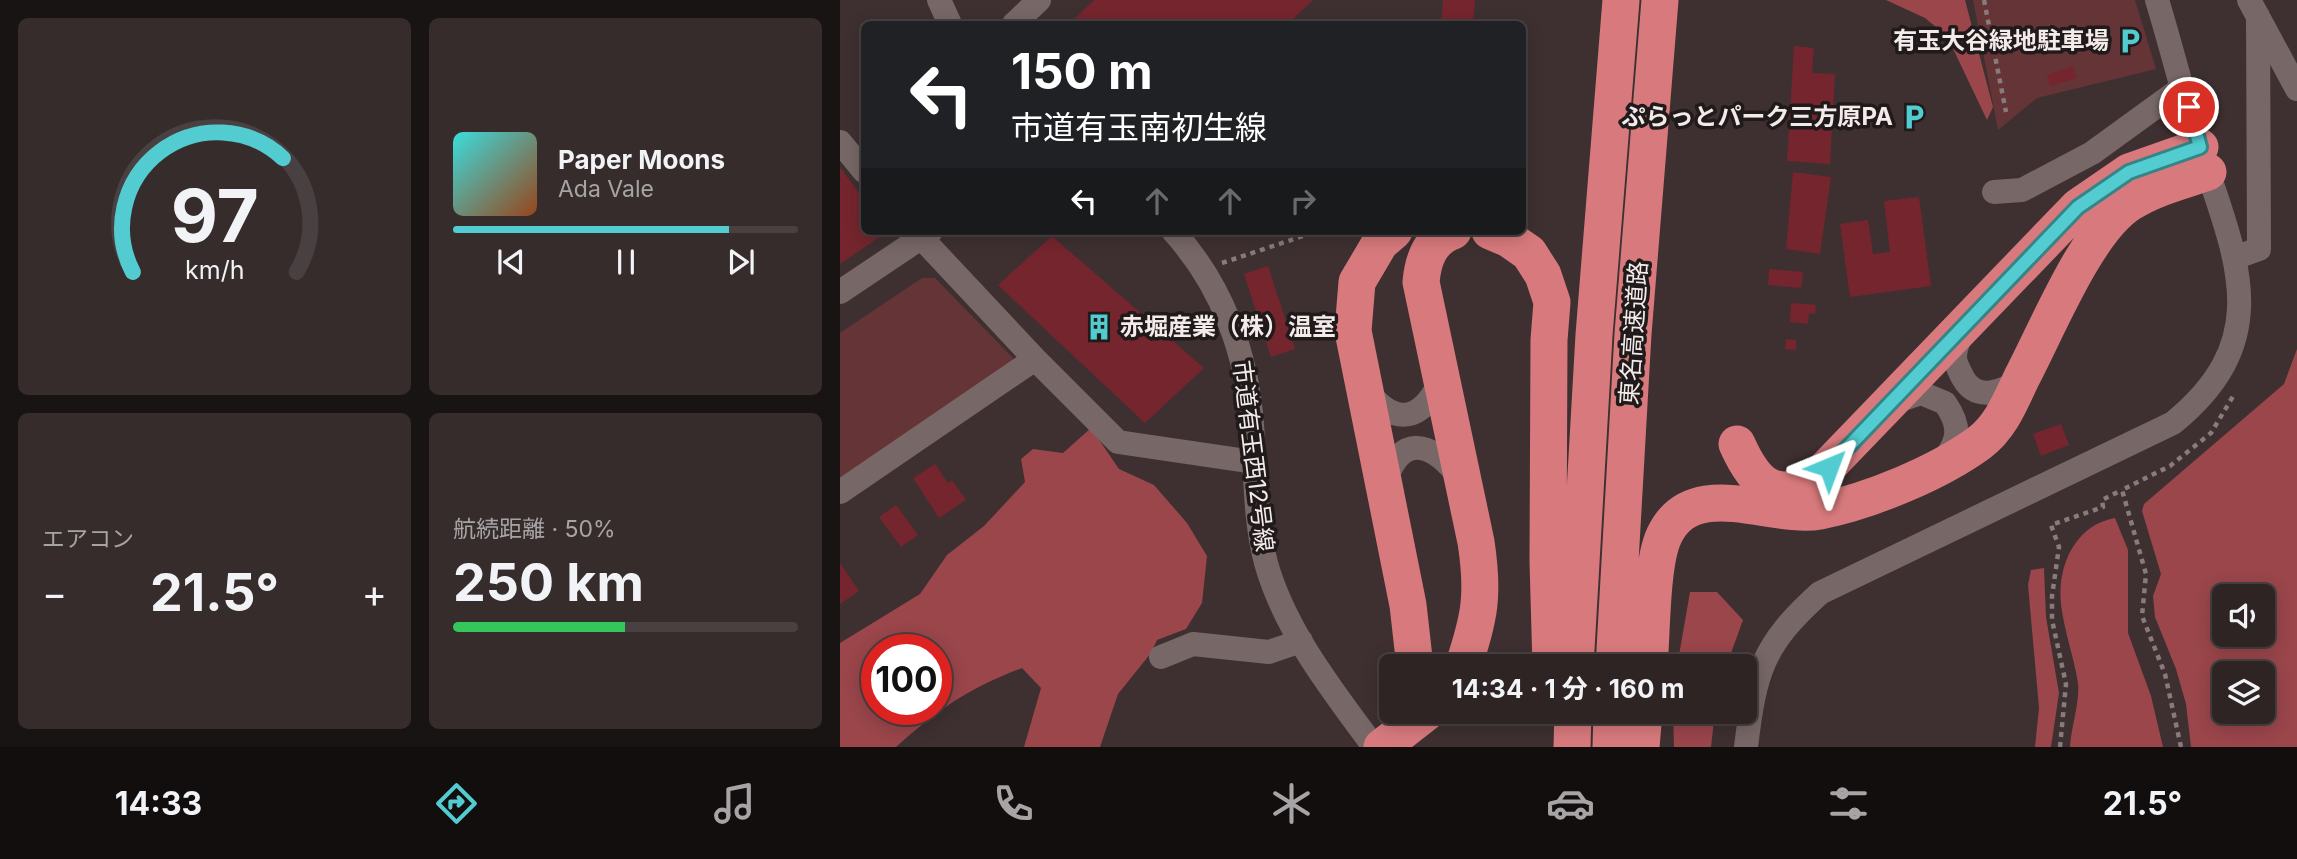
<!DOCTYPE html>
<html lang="ja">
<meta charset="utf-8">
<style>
body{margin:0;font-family:Inter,"Noto Sans JP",sans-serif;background:#362c2c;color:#f1f3f6;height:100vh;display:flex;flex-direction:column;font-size:26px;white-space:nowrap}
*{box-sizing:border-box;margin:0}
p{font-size:23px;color:#a7a4a6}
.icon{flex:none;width:38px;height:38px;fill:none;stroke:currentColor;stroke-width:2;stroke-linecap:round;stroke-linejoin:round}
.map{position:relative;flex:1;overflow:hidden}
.details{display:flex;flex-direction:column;gap:18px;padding:18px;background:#191414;width:840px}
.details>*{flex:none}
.top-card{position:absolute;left:21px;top:21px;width:665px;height:214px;border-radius:10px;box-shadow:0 4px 18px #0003,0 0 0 2px #494141;background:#202124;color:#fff;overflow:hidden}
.buttons{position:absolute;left:1372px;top:584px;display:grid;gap:14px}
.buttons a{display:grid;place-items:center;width:63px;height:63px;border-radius:10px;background:#2e2424;box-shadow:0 4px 18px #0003,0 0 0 2px #494141;font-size:35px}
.speed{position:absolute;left:21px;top:634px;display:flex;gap:14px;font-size:35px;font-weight:700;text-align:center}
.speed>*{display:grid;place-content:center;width:91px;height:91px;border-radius:50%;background:#2e2424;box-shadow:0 4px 18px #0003,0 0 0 2px #494141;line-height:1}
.speed .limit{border:10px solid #d22;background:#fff;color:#111}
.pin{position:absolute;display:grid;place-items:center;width:60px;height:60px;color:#fff;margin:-30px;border:4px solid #fff;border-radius:50%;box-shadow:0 2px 7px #0007}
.me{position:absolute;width:77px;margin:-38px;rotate:44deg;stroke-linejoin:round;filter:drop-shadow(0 0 5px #0008)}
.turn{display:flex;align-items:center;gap:24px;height:147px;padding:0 35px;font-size:32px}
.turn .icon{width:91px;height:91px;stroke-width:2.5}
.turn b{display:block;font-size:49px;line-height:60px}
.lanes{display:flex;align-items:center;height:66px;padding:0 35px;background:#0003;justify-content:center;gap:35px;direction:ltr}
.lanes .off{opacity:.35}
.big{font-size:52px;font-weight:700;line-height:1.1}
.details .tile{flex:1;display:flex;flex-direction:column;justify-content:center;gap:10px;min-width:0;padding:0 24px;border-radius:10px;background:#362c2c}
.details .dial{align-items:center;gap:0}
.dial svg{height:182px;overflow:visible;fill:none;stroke:#494141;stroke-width:7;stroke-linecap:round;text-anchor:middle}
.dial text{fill:#f1f3f6;stroke:none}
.song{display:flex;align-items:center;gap:21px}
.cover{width:84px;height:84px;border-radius:10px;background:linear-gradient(135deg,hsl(180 70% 55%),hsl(20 70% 35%))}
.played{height:7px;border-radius:4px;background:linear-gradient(90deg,#52ccd0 80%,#494141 80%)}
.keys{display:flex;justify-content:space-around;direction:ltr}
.heat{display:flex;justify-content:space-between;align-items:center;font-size:38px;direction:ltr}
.charge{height:10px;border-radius:5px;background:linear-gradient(90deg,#34c759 50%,#494141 0)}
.details .tiles{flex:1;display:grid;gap:18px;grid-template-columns:repeat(2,1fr)}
.trip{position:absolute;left:539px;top:654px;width:378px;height:70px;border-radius:10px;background:#2e2424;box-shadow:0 4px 18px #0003,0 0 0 2px #494141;font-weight:700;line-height:70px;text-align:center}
.dock{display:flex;height:112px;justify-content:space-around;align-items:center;background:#120e0e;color:#a7a4a6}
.dock .icon{width:49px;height:49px}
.dock .current{color:#52ccd0}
.dock b{font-size:32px;color:#f1f3f6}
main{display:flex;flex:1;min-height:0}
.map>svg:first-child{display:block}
</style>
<main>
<section class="details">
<div class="tiles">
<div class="tile dial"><svg viewBox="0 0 100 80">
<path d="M14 69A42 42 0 1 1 86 69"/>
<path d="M14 69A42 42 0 0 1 80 19" stroke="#52ccd0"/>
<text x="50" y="56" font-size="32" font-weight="700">97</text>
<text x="50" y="72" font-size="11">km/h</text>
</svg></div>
<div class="tile">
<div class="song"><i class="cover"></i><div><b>Paper Moons</b><p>Ada Vale</p></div></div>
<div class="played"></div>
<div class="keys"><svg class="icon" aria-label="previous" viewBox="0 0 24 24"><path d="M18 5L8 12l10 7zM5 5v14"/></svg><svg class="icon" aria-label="pause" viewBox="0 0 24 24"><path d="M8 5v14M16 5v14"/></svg><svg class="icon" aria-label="next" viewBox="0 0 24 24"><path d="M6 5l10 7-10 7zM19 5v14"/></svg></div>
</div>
<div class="tile"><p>エアコン</p>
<div class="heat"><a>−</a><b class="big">21.5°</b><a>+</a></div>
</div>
<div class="tile"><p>航続距離 · 50%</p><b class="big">250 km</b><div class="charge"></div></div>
</div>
</section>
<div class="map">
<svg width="1457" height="747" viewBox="0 0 1457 747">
<rect width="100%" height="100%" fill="#3e3030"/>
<path fill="#653436" d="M1133,0H1295L1316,69L1197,98L1158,130Z
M82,278H95L173,358L171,373L0,483V333Z"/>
<path fill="#9a464b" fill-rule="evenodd" d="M1046,0H1125L1153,107L1147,120L1107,36L1085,18Z
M1457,349V747H1351L1346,704L1336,669L1315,617L1313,596L1321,574L1302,511L1304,504L1444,384ZM1384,597H1423V635H1384ZM1384,674H1423V712H1384Z
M251,428L279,469L314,485L347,523L367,556L362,603L346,629L317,640L311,653L278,694L260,747H184L201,688L182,668C127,689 99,709 56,747H0V643L80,594L107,555L144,526L185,482L181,459L193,449L223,453ZM37,649H96V709H37Z
M1275,518L1288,550V633L1311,696L1323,747H1230C1231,727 1240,703 1238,683C1234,657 1224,631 1221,604C1217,566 1235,525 1275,518Z
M1204,568L1206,617L1219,693L1211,747H1195L1199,708L1188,585L1191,570Z
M850,592H877L903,620L886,667H837Z
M833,712H875L871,747H834Z"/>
<path fill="#75252d" d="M254,0H473L448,24H235L232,21Z
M603,0H635L633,24H601Z
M954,46L974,48L972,73L995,74L990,164L947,161Z
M1233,66L1237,78L1210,86L1207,75Z
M0,167L24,200V231H43L44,234L0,264Z
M953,172L991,177L980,254L946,249Z
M1079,197L1091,286L1010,297L1000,224L1028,220L1033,254L1050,252L1044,201Z
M212,236L364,368L305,423L158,285Z
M428,266L455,349L431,357L404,274Z
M929,269L963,272L961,288L928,285Z
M951,303L976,305L975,314L969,313L968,324L950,322Z
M946,339L956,340V350L945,349Z
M1221,424L1229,445L1201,456L1193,434Z
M95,464L108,483L112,480L126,500L99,518L73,478Z
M56,505L78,535L61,547L39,517Z
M0,563L19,591L0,604Z"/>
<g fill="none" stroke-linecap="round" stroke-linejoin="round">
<path stroke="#877b7b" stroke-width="4.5" stroke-dasharray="5 5" stroke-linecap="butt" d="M1144,0L1166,112
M382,263L478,231
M1220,747L1226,684L1212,620V596L1219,547L1211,525L1263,507L1262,500L1282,490
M1341,747L1325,674L1302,616L1306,574L1282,490L1330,466L1371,433L1395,393"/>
<path stroke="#776767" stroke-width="24" d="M99,0L110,24
M1409,0L1457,89
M174,24L199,0
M0,142L24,171
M1154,192L1182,190L1252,153L1343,87
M75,231L195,359L278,442L414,462
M333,231C382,285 407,353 412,425C416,471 414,518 426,563C445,631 493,691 534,747
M1394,258L1419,249L1418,16
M0,292L91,231
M1123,329C1120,337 1115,348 1115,357C1115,363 1120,372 1123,378C1137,403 1163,391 1181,380
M525,388C555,428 582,422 602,378
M1052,403L1081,393L1105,403C1121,426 1120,441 1102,462
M544,485C561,432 591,441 621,479
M0,492L195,359
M321,657L353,644L429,652L461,641
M906,747C915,672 922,645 980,593L1333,423C1438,338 1395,256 1360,148C1344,99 1332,49 1317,0"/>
<path stroke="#d87a7d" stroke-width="37" d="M554,231L540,243L517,282L513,331L568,605L575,667
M613,231C590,239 583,260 581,282L636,542C644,594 640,617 623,667
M650,231L669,239L689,253L703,275L712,302L709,340L708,561L711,667
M897,444C914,482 933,504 975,480L1238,207L1289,172L1360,147
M735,667L754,335L781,0
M774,667L793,334L820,0
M809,667C812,633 811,564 824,536C853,474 931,520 980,511C1030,501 1098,473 1139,443C1161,427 1171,400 1182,377C1207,330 1246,231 1290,203C1313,188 1342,181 1368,172
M542,747L587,712
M732,747L733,712
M771,747L772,712
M801,747L804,712"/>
</g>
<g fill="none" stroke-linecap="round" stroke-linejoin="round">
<g stroke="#358587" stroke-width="18">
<path id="route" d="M989,467L1238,207L1289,172L1360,147L1349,107"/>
</g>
<use href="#route" stroke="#52ccd0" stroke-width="12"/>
</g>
<defs>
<g id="parking-bare" transform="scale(2.1)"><path d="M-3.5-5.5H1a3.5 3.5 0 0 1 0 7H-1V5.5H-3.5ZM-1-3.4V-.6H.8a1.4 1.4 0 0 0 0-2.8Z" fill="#52ccd0" stroke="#201a1a" stroke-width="2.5" paint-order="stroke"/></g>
<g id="building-bare" transform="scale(2.1)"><path d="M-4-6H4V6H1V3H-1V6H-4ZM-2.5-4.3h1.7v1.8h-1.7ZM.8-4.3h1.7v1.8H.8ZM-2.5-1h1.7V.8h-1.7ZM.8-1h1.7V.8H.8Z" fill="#52ccd0" stroke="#201a1a" stroke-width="2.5" paint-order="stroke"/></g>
</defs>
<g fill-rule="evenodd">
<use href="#parking-bare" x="1290" y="41"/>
<use href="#parking-bare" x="1074" y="117"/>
<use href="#building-bare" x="259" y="327"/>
</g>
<g text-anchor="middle" stroke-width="7" stroke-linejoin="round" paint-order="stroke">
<g font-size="24" font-weight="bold" fill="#f3eaea" stroke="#201a1a" text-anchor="end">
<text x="1269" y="49">有玉大谷緑地駐車場</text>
<text x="1053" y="125">ぷらっとパーク三方原PA</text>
<text x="280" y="335" text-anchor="start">赤堀産業（株）温室</text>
</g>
<g font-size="24" fill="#f3eaea" stroke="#201a1a">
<text transform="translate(794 333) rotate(-86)" y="8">東名高速道路</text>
<text transform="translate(413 456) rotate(83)" y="8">市道有玉西12号線</text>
</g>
</g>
</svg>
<div class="buttons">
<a><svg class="icon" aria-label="sound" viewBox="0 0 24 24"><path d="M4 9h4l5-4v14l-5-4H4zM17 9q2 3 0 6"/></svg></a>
<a><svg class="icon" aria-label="layers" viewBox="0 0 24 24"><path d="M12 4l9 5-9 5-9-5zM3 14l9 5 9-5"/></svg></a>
</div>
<div class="speed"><div class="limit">100</div></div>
<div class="pin" style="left:1349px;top:107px;background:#d93025"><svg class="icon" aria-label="arrive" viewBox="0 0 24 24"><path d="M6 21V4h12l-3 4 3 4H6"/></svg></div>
<svg class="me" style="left:989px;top:467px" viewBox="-20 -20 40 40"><path d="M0-17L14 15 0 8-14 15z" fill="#52ccd0" stroke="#fff" stroke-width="4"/></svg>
<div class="trip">14:34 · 1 分 · 160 m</div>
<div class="top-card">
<div class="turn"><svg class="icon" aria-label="left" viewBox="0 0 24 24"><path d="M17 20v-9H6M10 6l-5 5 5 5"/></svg><div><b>150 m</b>市道有玉南初生線</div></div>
<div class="lanes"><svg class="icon" aria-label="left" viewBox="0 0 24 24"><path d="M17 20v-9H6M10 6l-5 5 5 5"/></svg><svg class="icon off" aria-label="ahead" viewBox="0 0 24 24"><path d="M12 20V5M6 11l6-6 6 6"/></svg><svg class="icon off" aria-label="ahead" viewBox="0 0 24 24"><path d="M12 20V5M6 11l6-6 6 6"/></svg><svg class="icon off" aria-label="right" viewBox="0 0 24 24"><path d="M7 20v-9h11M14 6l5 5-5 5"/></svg></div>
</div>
</div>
</main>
<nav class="dock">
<b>14:33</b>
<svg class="icon current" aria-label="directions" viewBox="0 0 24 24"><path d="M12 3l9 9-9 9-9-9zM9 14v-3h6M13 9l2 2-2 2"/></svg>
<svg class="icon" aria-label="music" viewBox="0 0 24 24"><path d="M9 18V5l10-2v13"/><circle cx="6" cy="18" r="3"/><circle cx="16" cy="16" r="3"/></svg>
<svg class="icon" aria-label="phone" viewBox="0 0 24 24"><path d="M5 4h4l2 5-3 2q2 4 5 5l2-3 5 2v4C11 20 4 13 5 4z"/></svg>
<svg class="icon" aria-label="climate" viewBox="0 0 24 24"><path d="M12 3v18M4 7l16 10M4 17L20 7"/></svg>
<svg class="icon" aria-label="car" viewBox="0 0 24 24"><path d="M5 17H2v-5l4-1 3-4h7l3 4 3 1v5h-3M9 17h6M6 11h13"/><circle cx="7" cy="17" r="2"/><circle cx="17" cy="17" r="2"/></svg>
<svg class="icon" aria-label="filters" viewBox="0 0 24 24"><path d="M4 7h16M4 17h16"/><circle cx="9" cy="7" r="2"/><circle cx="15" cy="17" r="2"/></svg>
<b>21.5°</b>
</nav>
